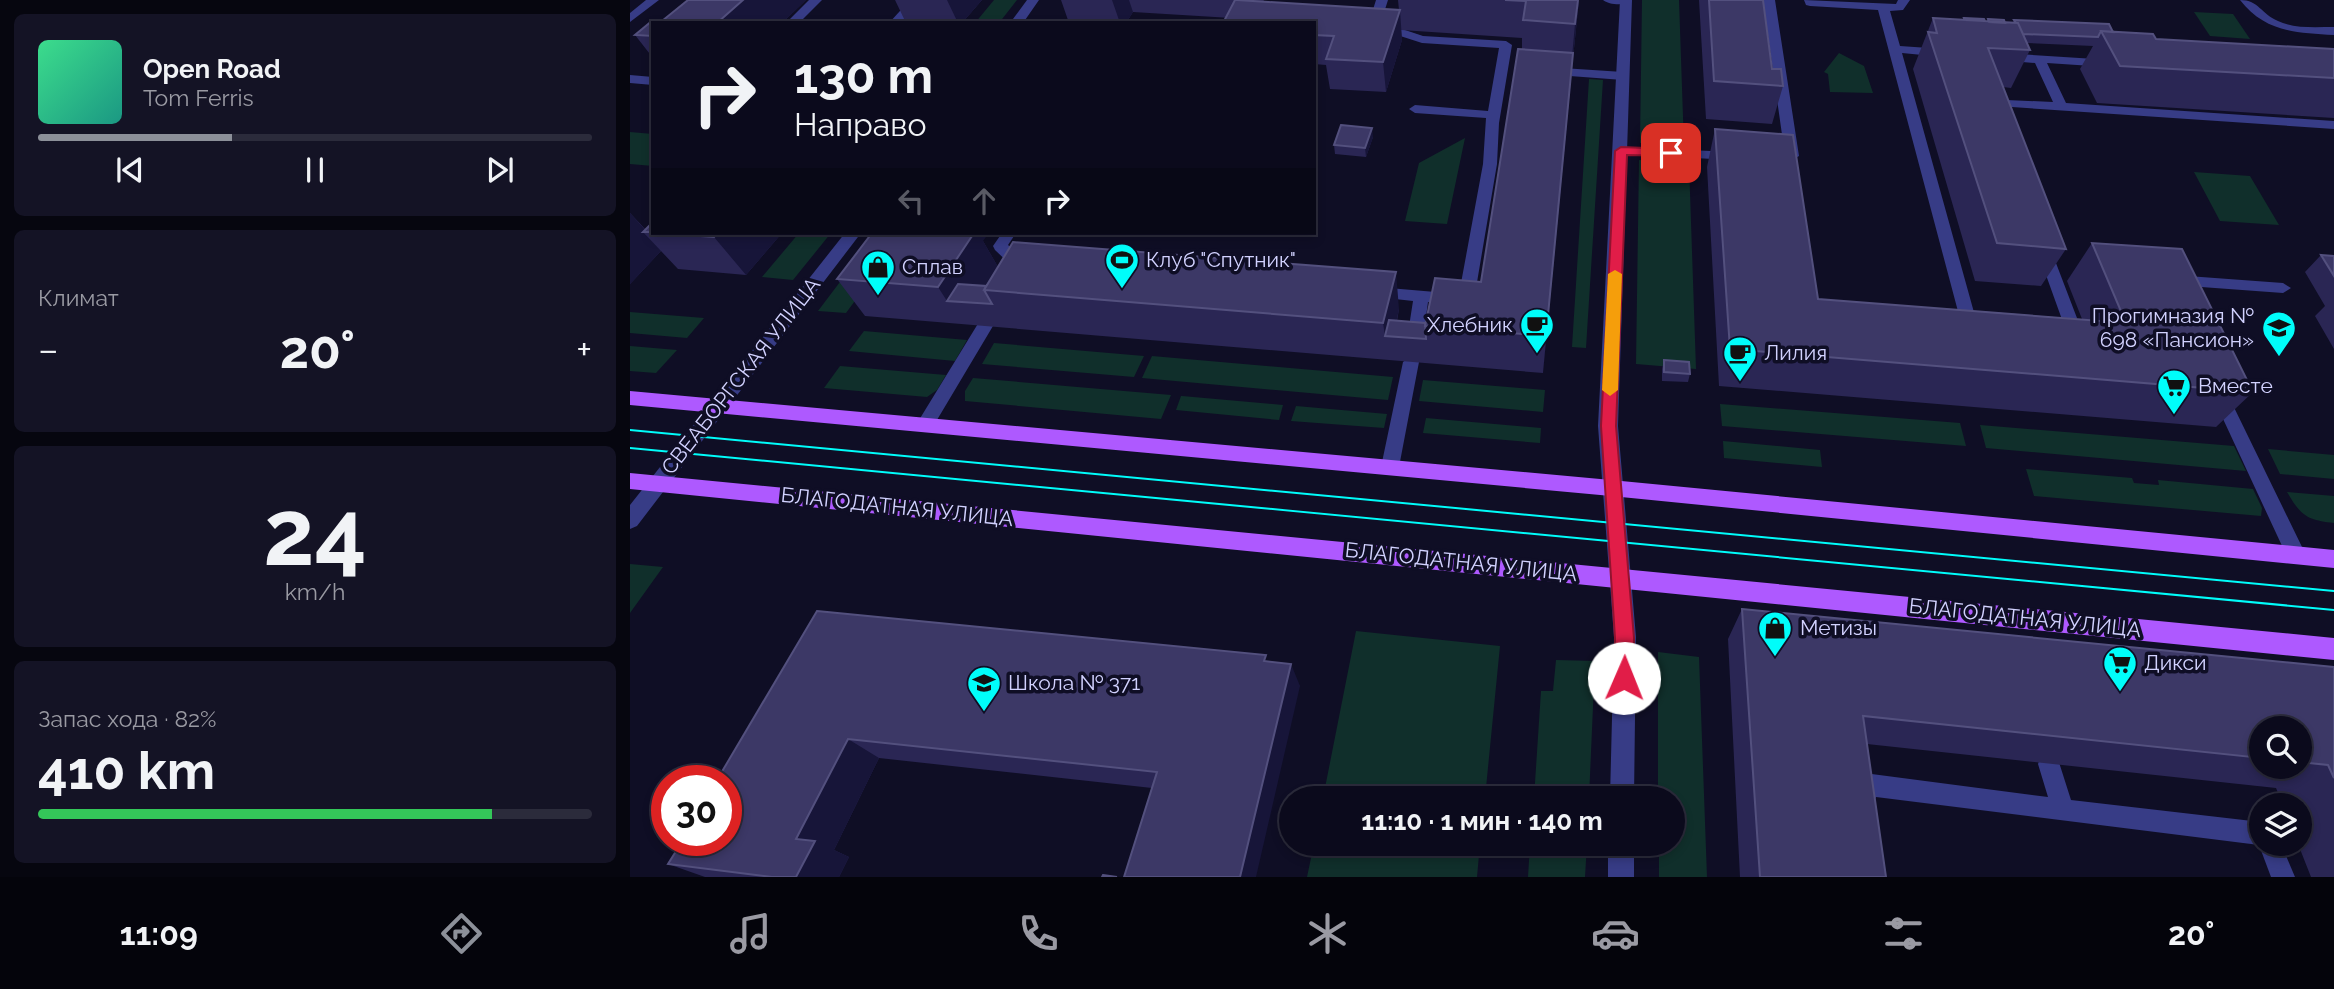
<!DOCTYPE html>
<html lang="ru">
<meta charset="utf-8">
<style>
body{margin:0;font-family:Raleway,sans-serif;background:#141325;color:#f1f3f6;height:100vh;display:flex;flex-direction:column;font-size:26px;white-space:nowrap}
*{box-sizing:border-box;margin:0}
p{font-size:23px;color:#9a9aa3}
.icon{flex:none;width:38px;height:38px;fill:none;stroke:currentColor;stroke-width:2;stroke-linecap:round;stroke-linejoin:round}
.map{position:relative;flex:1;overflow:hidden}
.side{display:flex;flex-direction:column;gap:14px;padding:14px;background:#06060f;width:630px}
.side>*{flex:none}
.guide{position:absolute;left:21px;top:21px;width:665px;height:214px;border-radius:0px;box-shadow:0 4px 10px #0003,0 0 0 2px #2b2b3b;background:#0b0a1c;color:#f1f3f6;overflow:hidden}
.fabs{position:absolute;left:1619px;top:716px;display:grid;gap:14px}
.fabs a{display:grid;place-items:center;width:63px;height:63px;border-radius:50%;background:#0b0a1c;box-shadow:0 4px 10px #0003,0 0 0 2px #2b2b3b;font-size:35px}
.speed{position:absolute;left:21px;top:765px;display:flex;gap:14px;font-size:35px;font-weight:700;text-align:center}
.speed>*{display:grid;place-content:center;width:91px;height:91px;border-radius:50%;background:#0b0a1c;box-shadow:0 4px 10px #0003,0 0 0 2px #2b2b3b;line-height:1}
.speed .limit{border:10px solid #d22;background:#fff;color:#111}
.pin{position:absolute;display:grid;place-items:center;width:60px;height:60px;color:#fff;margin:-30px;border-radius:14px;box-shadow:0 4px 10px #0006}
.me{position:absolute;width:77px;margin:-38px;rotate:1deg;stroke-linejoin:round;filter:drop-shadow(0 0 5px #0008)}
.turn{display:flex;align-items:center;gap:24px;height:147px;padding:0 28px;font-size:32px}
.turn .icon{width:91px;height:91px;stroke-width:2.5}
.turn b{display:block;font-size:49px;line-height:60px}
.lanes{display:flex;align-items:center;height:66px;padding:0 28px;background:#0003;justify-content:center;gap:35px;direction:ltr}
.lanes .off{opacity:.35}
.big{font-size:52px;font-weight:700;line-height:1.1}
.side .tile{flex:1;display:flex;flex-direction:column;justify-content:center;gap:10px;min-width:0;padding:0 24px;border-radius:10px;background:#141325}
.side .dial{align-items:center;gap:0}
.dial b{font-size:91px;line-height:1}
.song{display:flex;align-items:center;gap:21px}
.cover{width:84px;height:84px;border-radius:10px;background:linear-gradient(135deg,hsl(150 70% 55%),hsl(170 70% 35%))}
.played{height:7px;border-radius:4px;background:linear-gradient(90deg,#8c9099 35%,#2b2b3b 35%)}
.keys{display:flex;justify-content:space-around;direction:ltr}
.heat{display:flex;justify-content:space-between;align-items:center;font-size:38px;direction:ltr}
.charge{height:10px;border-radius:5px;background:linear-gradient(90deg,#34c759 82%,#2b2b3b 0)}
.trip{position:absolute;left:649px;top:786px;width:406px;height:70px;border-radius:35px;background:#0b0a1c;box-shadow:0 4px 10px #0003,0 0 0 2px #2b2b3b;font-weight:700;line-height:70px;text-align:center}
.dock{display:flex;height:112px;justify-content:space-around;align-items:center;background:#04040b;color:#9a9aa3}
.dock .icon{width:49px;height:49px}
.dock .on{color:#8c9099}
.dock b{font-size:32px;color:#f1f3f6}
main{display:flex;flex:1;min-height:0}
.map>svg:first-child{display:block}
</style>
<main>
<section class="side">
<div class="tile">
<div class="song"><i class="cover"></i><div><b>Open Road</b><p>Tom Ferris</p></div></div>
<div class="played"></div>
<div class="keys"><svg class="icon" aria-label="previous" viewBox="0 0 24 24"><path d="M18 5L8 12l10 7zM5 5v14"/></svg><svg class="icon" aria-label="pause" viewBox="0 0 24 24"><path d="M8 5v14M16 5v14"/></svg><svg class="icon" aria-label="next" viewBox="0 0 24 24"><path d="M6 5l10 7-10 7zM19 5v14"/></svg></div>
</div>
<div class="tile"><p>Климат</p>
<div class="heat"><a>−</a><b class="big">20°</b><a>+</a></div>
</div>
<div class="tile dial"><b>24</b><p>km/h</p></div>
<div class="tile"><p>Запас хода · 82%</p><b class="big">410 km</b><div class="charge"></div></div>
</section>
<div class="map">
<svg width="1704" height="877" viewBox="0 0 1704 877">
<rect width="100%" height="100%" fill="#0f0e25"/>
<path fill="#102f2b" d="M364,0H387L369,23H345Z
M1012,0H1049L1054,146L1010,143Z
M1564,12L1603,14L1620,39L1580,36Z
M1209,53L1234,66L1243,93L1200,92L1198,74L1194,72Z
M959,79L973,80L956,348L942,347Z
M0,132L23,134V166L0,164Z
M835,138L817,224L775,221L789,163Z
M1009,160L1059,163L1066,369L1006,364Z
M1564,172L1620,176L1649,225L1590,221Z
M169,233H201L163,280L132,277Z
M247,233H275L216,313L188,311Z
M0,312L74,318L57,338L0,333Z
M234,331L337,340L325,361L219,351Z
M364,343L514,356L504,377L352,364Z
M0,346L47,350L26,373L0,371Z
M522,356L763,377L758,400L512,378Z
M210,366L316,375L307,390L297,397L194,388Z
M343,378L541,395L531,419L335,401V391Z
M793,380L915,390L913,412L789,401Z
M551,396H552L653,405L649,420L546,410Z
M1090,404L1330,423L1336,446L1092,426Z
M666,406L757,414L754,428L661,421Z
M796,418L911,428L910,443L793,433Z
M1350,425L1604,446L1616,471L1356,448Z
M1093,441L1190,450L1192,467L1094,458Z
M1638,449L1704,455V479L1650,474Z
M1396,469L1502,478L1504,483L1529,485L1528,480L1623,489L1632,508L1631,516L1404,496Z
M1657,492L1704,496V523C1677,520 1671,516 1657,492Z
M0,564L33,567L0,613Z
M726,631L870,646L855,798H693Z
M1028,652L1069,657L1077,877H1029V844H1043V798H1028Z
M926,660L965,661L959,798H904L911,691H923Z
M684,844H850L847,877H677Z
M900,844H957L955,877H898Z"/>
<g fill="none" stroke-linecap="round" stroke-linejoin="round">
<path fill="#373c86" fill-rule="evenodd" d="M16,0H29L0,22V13Z
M179,0H192L169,23H156Z
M280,0H292L272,23H259Z
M746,0H758L751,22L793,36L876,41L882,45L869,123L867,164L844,300L836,306L798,302L792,346L784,352L776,346L783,301L747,297L739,292L747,287L829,294L853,164L856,118L785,113L779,109L785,105L858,111L869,48L792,43L733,24V20L740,19Z
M973,0H1001L1002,1C995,6 979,5 973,0Z
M1133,0H1145L1169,156L1162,160L1155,156Z
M1174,0L1266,4L1268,0H1280L1273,10L1260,11L1270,46L1313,49L1319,53L1313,57L1272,53L1350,334L1348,338L1342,340L1334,334L1248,10L1180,6L1176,5Z
M1610,0C1629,0 1631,14 1648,21C1665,29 1686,27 1704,27V35C1666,33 1635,32 1610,0Z
M510,20L520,21L522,23H504Z
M1372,53L1481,60V66L1477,67L1417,63L1436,103L1704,121V129L1367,106L1361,110L1355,106L1354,99L1423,102L1405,63L1368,60V54Z
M917,67L993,72L999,76L993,80L913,74L911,71Z
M0,75L23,77V85L0,83Z
M991,147L1103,152L1110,156L1103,160L986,154V148Z
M372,233H386L378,245L400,263L403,267L400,271L386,270L365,250L363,246Z
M1414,245L1421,250L1455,339L1453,343L1447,345L1439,339L1407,250Z
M1544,275L1653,283L1661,288L1653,293L1544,285L1536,280Z
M355,320L363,326L301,430H289L286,425L289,420L349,322Z
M781,356L789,362L769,467L766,472L760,474L754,472L751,467L773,362Z
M1589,387L1595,388L1597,393L1673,549L1676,555L1673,561L1666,563L1659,561L1581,393L1583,388Z
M1419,753L1427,756L1441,800L1631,822V844H1651L1665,877H1641L1629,845L1246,797L1243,804L1235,807L1227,804C1223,794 1222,786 1226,776L1234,773L1418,797L1408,764L1411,756Z"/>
<path fill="#373c86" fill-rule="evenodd" d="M397,0H409L393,23H380Z
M990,0H1002L988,426L1006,637L1004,798H980L984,637L968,426Z
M215,233H231L7,526L0,529V505Z
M978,844H1004V877H978Z"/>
<path fill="#ae59ff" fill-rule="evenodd" d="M0,391L981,480L1704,550V568L981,496L0,405Z
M0,473L1704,638V660L0,489Z"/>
<path stroke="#00fdfa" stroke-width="2" d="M0,430L1704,591
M0,448L1704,610"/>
</g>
<path fill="#2a2654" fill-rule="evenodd" d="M58,0H176L152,23H23V58L5,35L23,20L32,21Z
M265,0H352L332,23H276Z
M431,0H634L633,2L769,10L768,0H949L943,58L913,373L235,316L207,279L353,241L368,267L356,286L769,309L767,321L795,323L851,282L892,50V38L771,30L772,40L756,92L700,89L696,65L684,64V23L503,12L496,23H439Z
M1069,0H1133L1142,69L1153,86L1142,124L1076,119Z
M1303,18L1333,20L1334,18L1357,22L1358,19L1383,23L1384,20L1483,32L1526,39L1704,49V118L1467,103L1450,69L1463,46L1397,43L1400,50L1381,88L1373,87L1436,249L1411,286L1345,281L1283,69Z
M1085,129L1188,299L1452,319L1437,281L1462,243L1623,392L1586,427L1089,386L1077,167Z
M743,137L736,157L705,154L704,145Z
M0,213L15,229L23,233H152L116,275L48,269L31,251L0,284Z
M1691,255L1704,256V349L1685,316L1695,306L1675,272Z
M1034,360L1060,374L1058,382L1032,381V369Z
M1112,609L1704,667V877H1681L1668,844H1670V805H1653L1646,788L1237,744L1256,877H1110L1098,639ZM1631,728H1670V766H1631Z
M187,611L639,662L670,686L522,788L249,758L204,850L219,857L209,877H75L38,864Z"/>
<path fill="#171539" d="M113,0H176L152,23H87Z
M317,0H352L332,23H328Z
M482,0H499L503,12L496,23H490Z
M948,0H949L943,58L913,373L945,24Z
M770,10L772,40L756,92L753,62Z
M742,128L743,137L736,157L735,148Z
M0,213L17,232H13L31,251L0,284Z
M88,233H152L116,275L84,237Z
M320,233H359L353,241L368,267L345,303L317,301L308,287Z
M766,272L769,309L763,337L755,336L753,323Z
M661,664L670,686L626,877H610Z
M218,739L249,758L204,850L219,857L209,877H166V839Z"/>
<path fill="#3c3866" stroke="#53507e" stroke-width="2" d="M58,0H113L87,23H23V36L5,35L23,20L32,21Z
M605,0H607L770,10L753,62L696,59L704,36L684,35V23H593Z
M875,0H948L945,24L893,20L896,1Z
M1079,0H1133L1142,69H1151L1153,86L1084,81Z
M1303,18L1388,23L1400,50L1358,48L1436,249L1367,243L1298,32L1307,33Z
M1334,18L1354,19L1355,21L1335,20Z
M1358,19L1374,20L1375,23L1359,22Z
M1384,20L1479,24L1483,32L1471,31L1468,37L1393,34L1388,23H1386Z
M1471,31L1523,34L1526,39L1704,49V78L1490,66Z
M888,49L943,53L916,336L795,326L805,278L851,282Z
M711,125L742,128L735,148L704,145Z
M1085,129L1163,135L1188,299L1496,323L1462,243L1552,249L1623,392L1100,349Z
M23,222V232H13Z
M29,233H88L84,237Z
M242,233H344L308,287L207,279Z
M383,242L766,272L753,323L354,290Z
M1691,255L1704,256V276Z
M328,284L356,286L354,290L362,304L317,301Z
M759,320L795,323L796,339L755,336Z
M1034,360L1059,362L1060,374L1034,372Z
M1112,609L1704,667V778L1698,765L1670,762V728H1631V758L1233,716L1256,877H1130Z
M187,611L636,655L634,661L661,664L610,877H494L527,772L218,739L166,839L185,841L166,877H142L38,864L53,840H96V780H87Z
M473,875L487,877H472Z"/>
<path fill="#e11d48" stroke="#92132f" stroke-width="2" d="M991,147L1041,149L1047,153L1041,156L997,155L986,426L1004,638L1003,678L1001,684L994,687L987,684L985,678V638L971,426L985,151Z"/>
<path fill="#f59e0b" d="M985,270L992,274L988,390L980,396L972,390L978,274Z"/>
<defs>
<g id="stadium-pin" transform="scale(1.75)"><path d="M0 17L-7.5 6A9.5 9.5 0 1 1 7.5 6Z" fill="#00fdfa" stroke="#0f0e25"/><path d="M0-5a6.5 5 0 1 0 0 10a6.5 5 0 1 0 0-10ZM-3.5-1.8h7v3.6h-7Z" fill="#111"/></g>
<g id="shop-pin" transform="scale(1.75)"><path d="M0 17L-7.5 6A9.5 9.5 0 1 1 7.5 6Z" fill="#00fdfa" stroke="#0f0e25"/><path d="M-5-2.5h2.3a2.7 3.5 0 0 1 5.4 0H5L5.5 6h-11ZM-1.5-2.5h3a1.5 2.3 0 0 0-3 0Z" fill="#111"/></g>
<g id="cafe-pin" transform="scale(1.75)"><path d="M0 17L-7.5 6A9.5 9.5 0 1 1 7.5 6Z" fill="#00fdfa" stroke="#0f0e25"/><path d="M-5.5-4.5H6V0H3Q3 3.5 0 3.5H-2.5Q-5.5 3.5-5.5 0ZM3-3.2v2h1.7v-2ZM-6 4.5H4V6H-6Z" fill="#111"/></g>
<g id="school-pin" transform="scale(1.75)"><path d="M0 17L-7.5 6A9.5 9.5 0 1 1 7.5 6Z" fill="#00fdfa" stroke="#0f0e25"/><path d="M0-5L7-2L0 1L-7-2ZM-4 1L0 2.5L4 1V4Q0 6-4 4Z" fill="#111"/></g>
<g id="supermarket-pin" transform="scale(1.75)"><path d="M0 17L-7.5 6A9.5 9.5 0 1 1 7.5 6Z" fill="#00fdfa" stroke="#0f0e25"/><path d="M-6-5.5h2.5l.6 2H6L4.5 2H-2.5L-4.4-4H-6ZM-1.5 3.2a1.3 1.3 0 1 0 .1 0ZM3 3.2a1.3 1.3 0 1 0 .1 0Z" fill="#111"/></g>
</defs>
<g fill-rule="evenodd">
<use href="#stadium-pin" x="492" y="260"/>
<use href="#shop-pin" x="248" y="267"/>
<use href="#cafe-pin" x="907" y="325"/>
<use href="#school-pin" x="1649" y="328"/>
<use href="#cafe-pin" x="1110" y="353"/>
<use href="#supermarket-pin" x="1544" y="386"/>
<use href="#shop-pin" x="1145" y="628"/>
<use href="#supermarket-pin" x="1490" y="663"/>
<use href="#school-pin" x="354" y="683"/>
</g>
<g text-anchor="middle" stroke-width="7" stroke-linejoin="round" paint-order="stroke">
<g font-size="21" fill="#d2d2ff" stroke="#0f0e25" text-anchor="start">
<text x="516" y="267">Клуб "Спутник"</text>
<text x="272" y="274">Сплав</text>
<text x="1624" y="323" text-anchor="end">Прогимназия №<tspan x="1624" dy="24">698 «Пансион»</tspan></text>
<text x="883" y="332" text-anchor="end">Хлебник</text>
<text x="1134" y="360">Лилия</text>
<text x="1568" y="393">Вместе</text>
<text x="1170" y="635">Метизы</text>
<text x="1514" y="670">Дикси</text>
<text x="378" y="690">Школа № 371</text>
</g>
<g font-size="21" fill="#d2d2ff" stroke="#0f0e25">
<text transform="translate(111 376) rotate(-52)" y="7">СВЕАБОРГСКАЯ УЛИЦА</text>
<text transform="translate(267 507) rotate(6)" y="7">БЛАГОДАТНАЯ УЛИЦА</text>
<text transform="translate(831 562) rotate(6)" y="7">БЛАГОДАТНАЯ УЛИЦА</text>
<text transform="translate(1395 618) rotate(6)" y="7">БЛАГОДАТНАЯ УЛИЦА</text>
</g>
</g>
</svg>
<div class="fabs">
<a><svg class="icon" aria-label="search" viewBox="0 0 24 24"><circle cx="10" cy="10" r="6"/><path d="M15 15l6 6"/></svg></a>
<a><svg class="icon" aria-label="layers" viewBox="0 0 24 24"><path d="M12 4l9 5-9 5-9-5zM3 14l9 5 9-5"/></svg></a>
</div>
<div class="speed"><div class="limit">30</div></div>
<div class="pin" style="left:1041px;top:153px;background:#d93025"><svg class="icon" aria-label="arrive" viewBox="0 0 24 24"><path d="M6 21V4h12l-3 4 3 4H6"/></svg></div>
<svg class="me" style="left:994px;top:678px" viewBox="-20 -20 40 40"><circle r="19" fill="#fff"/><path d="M0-13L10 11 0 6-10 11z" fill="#e11d48"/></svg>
<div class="trip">11:10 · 1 мин · 140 m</div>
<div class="guide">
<div class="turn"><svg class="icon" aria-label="right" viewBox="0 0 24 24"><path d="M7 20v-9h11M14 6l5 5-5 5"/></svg><div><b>130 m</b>Направо</div></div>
<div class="lanes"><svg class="icon off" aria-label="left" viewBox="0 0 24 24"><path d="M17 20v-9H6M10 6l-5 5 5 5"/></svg><svg class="icon off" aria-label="ahead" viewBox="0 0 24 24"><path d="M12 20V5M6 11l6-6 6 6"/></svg><svg class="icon" aria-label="right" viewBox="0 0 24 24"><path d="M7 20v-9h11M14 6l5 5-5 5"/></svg></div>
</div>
</div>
</main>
<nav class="dock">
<b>11:09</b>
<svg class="icon on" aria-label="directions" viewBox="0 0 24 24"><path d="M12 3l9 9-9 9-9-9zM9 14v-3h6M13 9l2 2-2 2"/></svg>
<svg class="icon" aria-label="music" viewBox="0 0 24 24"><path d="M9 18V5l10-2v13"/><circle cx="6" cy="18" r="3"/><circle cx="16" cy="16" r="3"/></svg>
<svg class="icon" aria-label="phone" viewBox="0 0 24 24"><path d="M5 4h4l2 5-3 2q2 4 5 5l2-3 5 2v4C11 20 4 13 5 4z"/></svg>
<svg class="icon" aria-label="climate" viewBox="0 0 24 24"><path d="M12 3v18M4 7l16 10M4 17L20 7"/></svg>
<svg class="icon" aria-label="car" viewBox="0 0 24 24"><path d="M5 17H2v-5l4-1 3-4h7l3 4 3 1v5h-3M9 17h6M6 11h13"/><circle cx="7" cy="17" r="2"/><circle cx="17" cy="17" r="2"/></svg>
<svg class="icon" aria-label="filters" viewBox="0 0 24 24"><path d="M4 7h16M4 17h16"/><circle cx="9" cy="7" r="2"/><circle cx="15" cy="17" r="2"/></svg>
<b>20°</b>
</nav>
